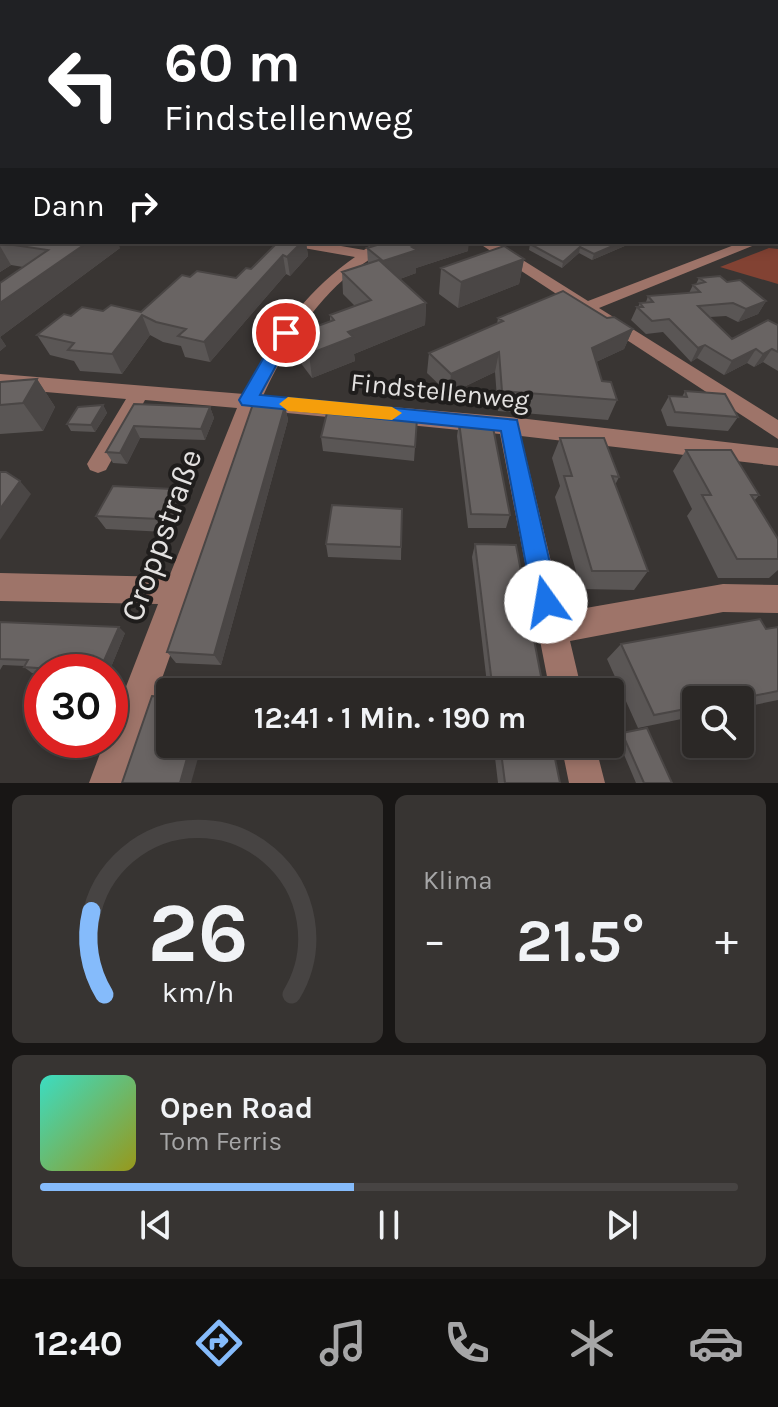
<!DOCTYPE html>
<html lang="de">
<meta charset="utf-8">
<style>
body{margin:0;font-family:Karla,sans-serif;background:#373432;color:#f1f3f6;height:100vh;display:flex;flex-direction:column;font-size:30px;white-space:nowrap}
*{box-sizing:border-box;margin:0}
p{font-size:26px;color:#a6a6a7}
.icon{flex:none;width:44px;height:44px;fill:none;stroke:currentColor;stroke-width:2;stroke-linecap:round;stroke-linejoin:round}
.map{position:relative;height:783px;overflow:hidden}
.side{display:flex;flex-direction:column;gap:12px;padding:12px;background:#181615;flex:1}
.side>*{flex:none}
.top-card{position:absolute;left:0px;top:0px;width:778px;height:244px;box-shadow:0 4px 12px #0003,0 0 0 2px #474443;background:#202124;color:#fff;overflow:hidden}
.controls{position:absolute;left:682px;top:686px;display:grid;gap:16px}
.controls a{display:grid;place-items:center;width:72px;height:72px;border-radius:8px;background:#2b2826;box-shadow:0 4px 12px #0003,0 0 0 2px #474443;font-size:40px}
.speed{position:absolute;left:24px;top:654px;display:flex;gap:16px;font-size:40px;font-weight:700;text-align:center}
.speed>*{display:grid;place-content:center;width:104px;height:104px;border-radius:50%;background:#2b2826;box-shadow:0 4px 12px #0003,0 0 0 2px #474443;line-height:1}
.speed .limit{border:12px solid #d22;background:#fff;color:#111}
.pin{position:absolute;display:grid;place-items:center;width:68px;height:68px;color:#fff;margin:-34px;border:4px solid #fff;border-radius:50%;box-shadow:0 2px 8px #0007}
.me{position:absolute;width:88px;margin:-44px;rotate:347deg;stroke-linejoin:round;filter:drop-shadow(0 0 6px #0008)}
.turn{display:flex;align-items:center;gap:28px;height:168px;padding:0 32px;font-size:36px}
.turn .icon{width:104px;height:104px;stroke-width:2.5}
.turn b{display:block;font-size:56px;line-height:68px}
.then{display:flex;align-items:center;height:76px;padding:0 32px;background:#0003;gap:16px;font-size:30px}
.big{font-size:60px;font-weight:700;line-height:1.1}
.side .card{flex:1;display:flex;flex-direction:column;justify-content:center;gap:12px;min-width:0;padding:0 28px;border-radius:12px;background:#373432}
.side .dial{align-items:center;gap:0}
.dial svg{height:208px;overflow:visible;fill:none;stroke:#474443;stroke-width:7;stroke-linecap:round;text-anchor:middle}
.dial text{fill:#f1f3f6;stroke:none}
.song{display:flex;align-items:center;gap:24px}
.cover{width:96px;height:96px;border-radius:12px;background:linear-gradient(135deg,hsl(170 70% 55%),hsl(60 70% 35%))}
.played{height:8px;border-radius:4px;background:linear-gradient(90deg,#85bbfb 45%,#474443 45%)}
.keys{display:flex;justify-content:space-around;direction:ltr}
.heat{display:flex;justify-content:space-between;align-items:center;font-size:44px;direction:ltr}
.side .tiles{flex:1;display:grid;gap:12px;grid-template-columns:1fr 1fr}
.card:last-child{grid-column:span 2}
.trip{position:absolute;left:156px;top:678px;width:468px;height:80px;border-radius:8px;background:#2b2826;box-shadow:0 4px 12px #0003,0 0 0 2px #474443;font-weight:700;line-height:80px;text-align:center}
.menu{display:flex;height:128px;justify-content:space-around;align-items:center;background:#11100f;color:#a6a6a7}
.menu .icon{width:56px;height:56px}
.menu .on{color:#85bbfb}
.menu b{font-size:36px;color:#f1f3f6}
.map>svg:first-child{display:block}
</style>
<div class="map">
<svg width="778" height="783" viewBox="0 0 778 783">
<rect width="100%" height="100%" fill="#393533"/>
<path fill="#824233" d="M769,248L778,249V284L720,267Z"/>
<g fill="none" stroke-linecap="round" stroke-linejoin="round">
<path fill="#9e7469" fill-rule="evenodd" d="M776,99H778V103H776Z
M776,128L778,129V135L776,134Z
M2,204V213L0,214V205Z
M776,230H778L776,239Z
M285,242H318L364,250L375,242H391C380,254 364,262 351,273C312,305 284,350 263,396L510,417L778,448V466L521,436L563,612L723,584L778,585V613L723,612L570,641L582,692H550L500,434L257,410L125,783H89L105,740H110V728L158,604L0,601V573L169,577L237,408L145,400L106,470L98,473L90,470L87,464L126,399L0,388V374L244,394C270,341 306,291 355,257L292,246Z
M477,242H494L588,301L742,242H762L599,308L778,420V439Z
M561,744H595L605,783H569Z"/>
</g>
<path fill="#5a5655" d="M776,166H778V210L776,209Z
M0,220L120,248L0,337L6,346L0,351V283L23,267L11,265L0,272Z
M278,242H306L308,256L290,276L286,274L210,362L185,357L181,346L163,342L150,335L122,374L80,371L74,361L50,355L37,335L71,316L103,311L141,312L190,277L236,278L251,269Z
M534,242H634L592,260L579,253L562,268L529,250L530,244Z
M367,248L468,251L416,268V273L400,279L426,303L425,325L354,354L355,361L312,378L297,358L293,335L330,321V315L355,306L343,294L342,272L368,263Z
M524,259L519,284L458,308L439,294L441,268Z
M699,278L727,282L766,301L758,314L738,322L726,316L710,317L732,339L778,325V371L763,362L754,367L747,363L724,375L697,358L691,362L663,332L646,334L631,320L637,307H638L640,303L646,302L648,296L689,293L693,285L696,284Z
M498,318H607L633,329L624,349L596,362L602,381L617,400L608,420L498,411L495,372L449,394L427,373L429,353L497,324Z
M37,379L55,407L43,431L0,434V382Z
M685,391L738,417L728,431L667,426L661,410L669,396L682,397Z
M134,404L210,407L214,418L205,440L140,438L127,464L113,463L106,452Z
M103,405L107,413L95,432L71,431L67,424Z
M285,406L288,420L221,665L176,663L167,652Z
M417,419L414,461L323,451L321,437Z
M459,422L510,515L506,528H468L457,436Z
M560,438L619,477L615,485L648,571L634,590L581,589L555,497L560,486L552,458Z
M686,450L759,495L754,501L778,539V570L769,578H718L687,516L692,509L673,471Z
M179,502L166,532L106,529L96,516Z
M402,509L401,560L328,557L326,544Z
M475,544L544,692H488L472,557Z
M0,622L125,633L109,672H42V674L32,673L24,667L25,666L3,665L0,670Z
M778,627V700L740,708V700H696V716L638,728L607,659L621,644Z
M622,733L672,783H636L617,738Z
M498,744H552L560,783H498L494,749Z"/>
<path fill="#4a4645" d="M2,166V182L0,183V167Z
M88,242H118L120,248L0,337L6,346L0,351V303Z
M302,242H306L308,256L290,276L287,257Z
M427,242H469L468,251L416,268V273L383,285V261L412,247Z
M622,242H634L592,260L594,254Z
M0,246L11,265L0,272Z
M580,247L579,253L562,268L563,262Z
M283,255L286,274L210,362L204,342Z
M524,259L519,284L458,308L461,282Z
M766,301L758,314L738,322L746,309Z
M426,303L425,325L354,354L355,361L312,378L309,354L348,332Z
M142,315L150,335L122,374L112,354Z
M633,329L624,349L585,367L592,348Z
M705,345L697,358L691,362L698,348Z
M756,349L747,363L724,375L732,361Z
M772,349L763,362L754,367L763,354Z
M499,352L495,372L449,394L451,374Z
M37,379L55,407L43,431L23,403Z
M103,405L107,413L95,432L91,425Z
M285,406L288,420L221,665L214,655Z
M210,407L214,418L205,440L201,429Z
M134,426L140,438L127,464L120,453Z
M20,481L31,494L0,540V509Z
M172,489L179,502L166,532L159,519Z
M119,627L125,633L109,672H99Z
M191,744H202L191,783H180Z"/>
<path fill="#696463" stroke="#4a4645" stroke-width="2" d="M2,95V166L0,167V96Z
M776,166H778V190L776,189Z
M0,220H2V242H88L0,303V283L48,250L0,243Z
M278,242H302L287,257L283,255L204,342L178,336L186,329L156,322L142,315L112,354L68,350L74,343L37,335L64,314L71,316L82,307L103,311L111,305L141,312L182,275L190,277L197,271L236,278L246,268L251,269Z
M387,242H427L412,247L417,250L383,261L367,248Z
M534,242H622L594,254L580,247L563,262L530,244Z
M504,246L524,259L461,282L441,268Z
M379,260L426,303L348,332L353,337L309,354L293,335L334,320L330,315L371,300L342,272Z
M720,276L727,282L740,280L766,301L746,309L733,303L698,306L732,339L768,320L778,325V352L772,349L763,354L756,349L732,361L705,345L698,348L669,319L652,321L637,307H643L640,303L653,302L648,296L700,292L693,285L705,282L699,278Z
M563,291L607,318L614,317L633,329L592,348L602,381L611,382L617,400L502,391L499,352L451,374L429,353L503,321L498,318Z
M37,379L23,403L0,405V382Z
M685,391L725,394L738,417L675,412L669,396L687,397Z
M134,404L210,407L201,429L134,426L120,453L106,452Z
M253,404L285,406L214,655L167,652Z
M103,405L91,425L67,424L78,407Z
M327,413L417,419L415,447L321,437Z
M459,422H492L510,515L471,514Z
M560,438H604L619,477L612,476L648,571H592L564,476H572Z
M686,450H731L759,495H751L778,539V559H737L702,495H711Z
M0,472H6L20,481L0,509Z
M113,486L172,489L159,519L96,516Z
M332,505L402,509L401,547L326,544Z
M475,544L516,545L544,692H493Z
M760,619L766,629L778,627V691L733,700H696V707L654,715L621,644Z
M0,622L119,627L99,672H92L24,667L28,660L0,659Z
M152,696L170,698V744H191L180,783H122Z
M647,728L672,783H644L622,733Z
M500,744H552L560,783H505Z"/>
<linearGradient id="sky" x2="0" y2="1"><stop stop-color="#1f1d1c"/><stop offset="0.42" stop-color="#4e515b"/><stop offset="1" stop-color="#4e515b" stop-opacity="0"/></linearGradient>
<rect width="778" height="191" fill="url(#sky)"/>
<path fill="#1a73e8" stroke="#114b97" stroke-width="2" d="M286,328L294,333L260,395L517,420L559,602L556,612L546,615L537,612L533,602L501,431L242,405L239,400L278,333Z"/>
<path fill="#f59e0b" d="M288,397L392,407L402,413L392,420L288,411L279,404Z"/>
<g text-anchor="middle" stroke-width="8" stroke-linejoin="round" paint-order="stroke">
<g font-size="26" fill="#e3e1e0" stroke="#1f1d1c">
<text transform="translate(440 391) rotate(6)" y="9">Findstellenweg</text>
</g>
<g font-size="32" fill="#e3e1e0" stroke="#1f1d1c">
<text transform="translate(161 535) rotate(-70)" y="11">Croppstraße</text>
</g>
</g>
</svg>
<div class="controls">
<a><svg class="icon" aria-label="search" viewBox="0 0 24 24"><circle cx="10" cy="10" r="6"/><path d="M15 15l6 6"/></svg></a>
</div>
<div class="speed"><div class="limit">30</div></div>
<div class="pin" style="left:286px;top:333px;background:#d93025"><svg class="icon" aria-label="arrive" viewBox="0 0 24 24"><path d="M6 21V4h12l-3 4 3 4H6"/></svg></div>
<svg class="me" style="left:546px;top:602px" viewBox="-20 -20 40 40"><circle r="19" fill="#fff"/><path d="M0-13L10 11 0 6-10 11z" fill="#1a73e8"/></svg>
<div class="trip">12:41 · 1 Min. · 190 m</div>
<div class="top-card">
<div class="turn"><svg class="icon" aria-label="left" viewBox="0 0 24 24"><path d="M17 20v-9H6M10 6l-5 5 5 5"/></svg><div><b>60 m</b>Findstellenweg</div></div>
<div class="then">Dann<svg class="icon" aria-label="right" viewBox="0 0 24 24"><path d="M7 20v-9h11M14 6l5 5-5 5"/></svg></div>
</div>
</div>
<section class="side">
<div class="tiles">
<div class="card dial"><svg viewBox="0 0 100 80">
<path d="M14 69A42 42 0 1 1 86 69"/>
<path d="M14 69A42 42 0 0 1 9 37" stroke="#85bbfb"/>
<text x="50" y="56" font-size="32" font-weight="700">26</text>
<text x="50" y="72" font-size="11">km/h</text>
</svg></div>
<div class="card"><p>Klima</p>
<div class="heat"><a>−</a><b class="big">21.5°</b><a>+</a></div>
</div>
<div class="card">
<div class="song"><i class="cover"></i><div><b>Open Road</b><p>Tom Ferris</p></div></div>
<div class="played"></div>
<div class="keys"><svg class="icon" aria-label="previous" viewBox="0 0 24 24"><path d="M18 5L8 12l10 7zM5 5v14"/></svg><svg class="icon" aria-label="pause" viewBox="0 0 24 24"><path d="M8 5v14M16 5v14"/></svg><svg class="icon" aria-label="next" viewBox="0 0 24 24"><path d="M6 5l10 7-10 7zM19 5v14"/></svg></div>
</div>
</div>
</section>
<nav class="menu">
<b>12:40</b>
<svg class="icon on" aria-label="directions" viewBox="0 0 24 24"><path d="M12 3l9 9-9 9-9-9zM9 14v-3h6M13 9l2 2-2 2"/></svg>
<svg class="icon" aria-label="music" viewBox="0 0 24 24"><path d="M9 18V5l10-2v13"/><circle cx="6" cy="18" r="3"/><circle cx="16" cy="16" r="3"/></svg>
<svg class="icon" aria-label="phone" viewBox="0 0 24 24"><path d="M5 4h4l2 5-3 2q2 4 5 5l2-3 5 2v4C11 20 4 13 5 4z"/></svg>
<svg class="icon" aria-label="climate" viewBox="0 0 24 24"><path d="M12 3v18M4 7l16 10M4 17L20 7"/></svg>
<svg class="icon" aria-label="car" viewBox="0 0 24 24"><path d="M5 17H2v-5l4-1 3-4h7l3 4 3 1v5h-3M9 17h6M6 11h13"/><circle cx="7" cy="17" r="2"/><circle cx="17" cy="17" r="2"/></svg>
</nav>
